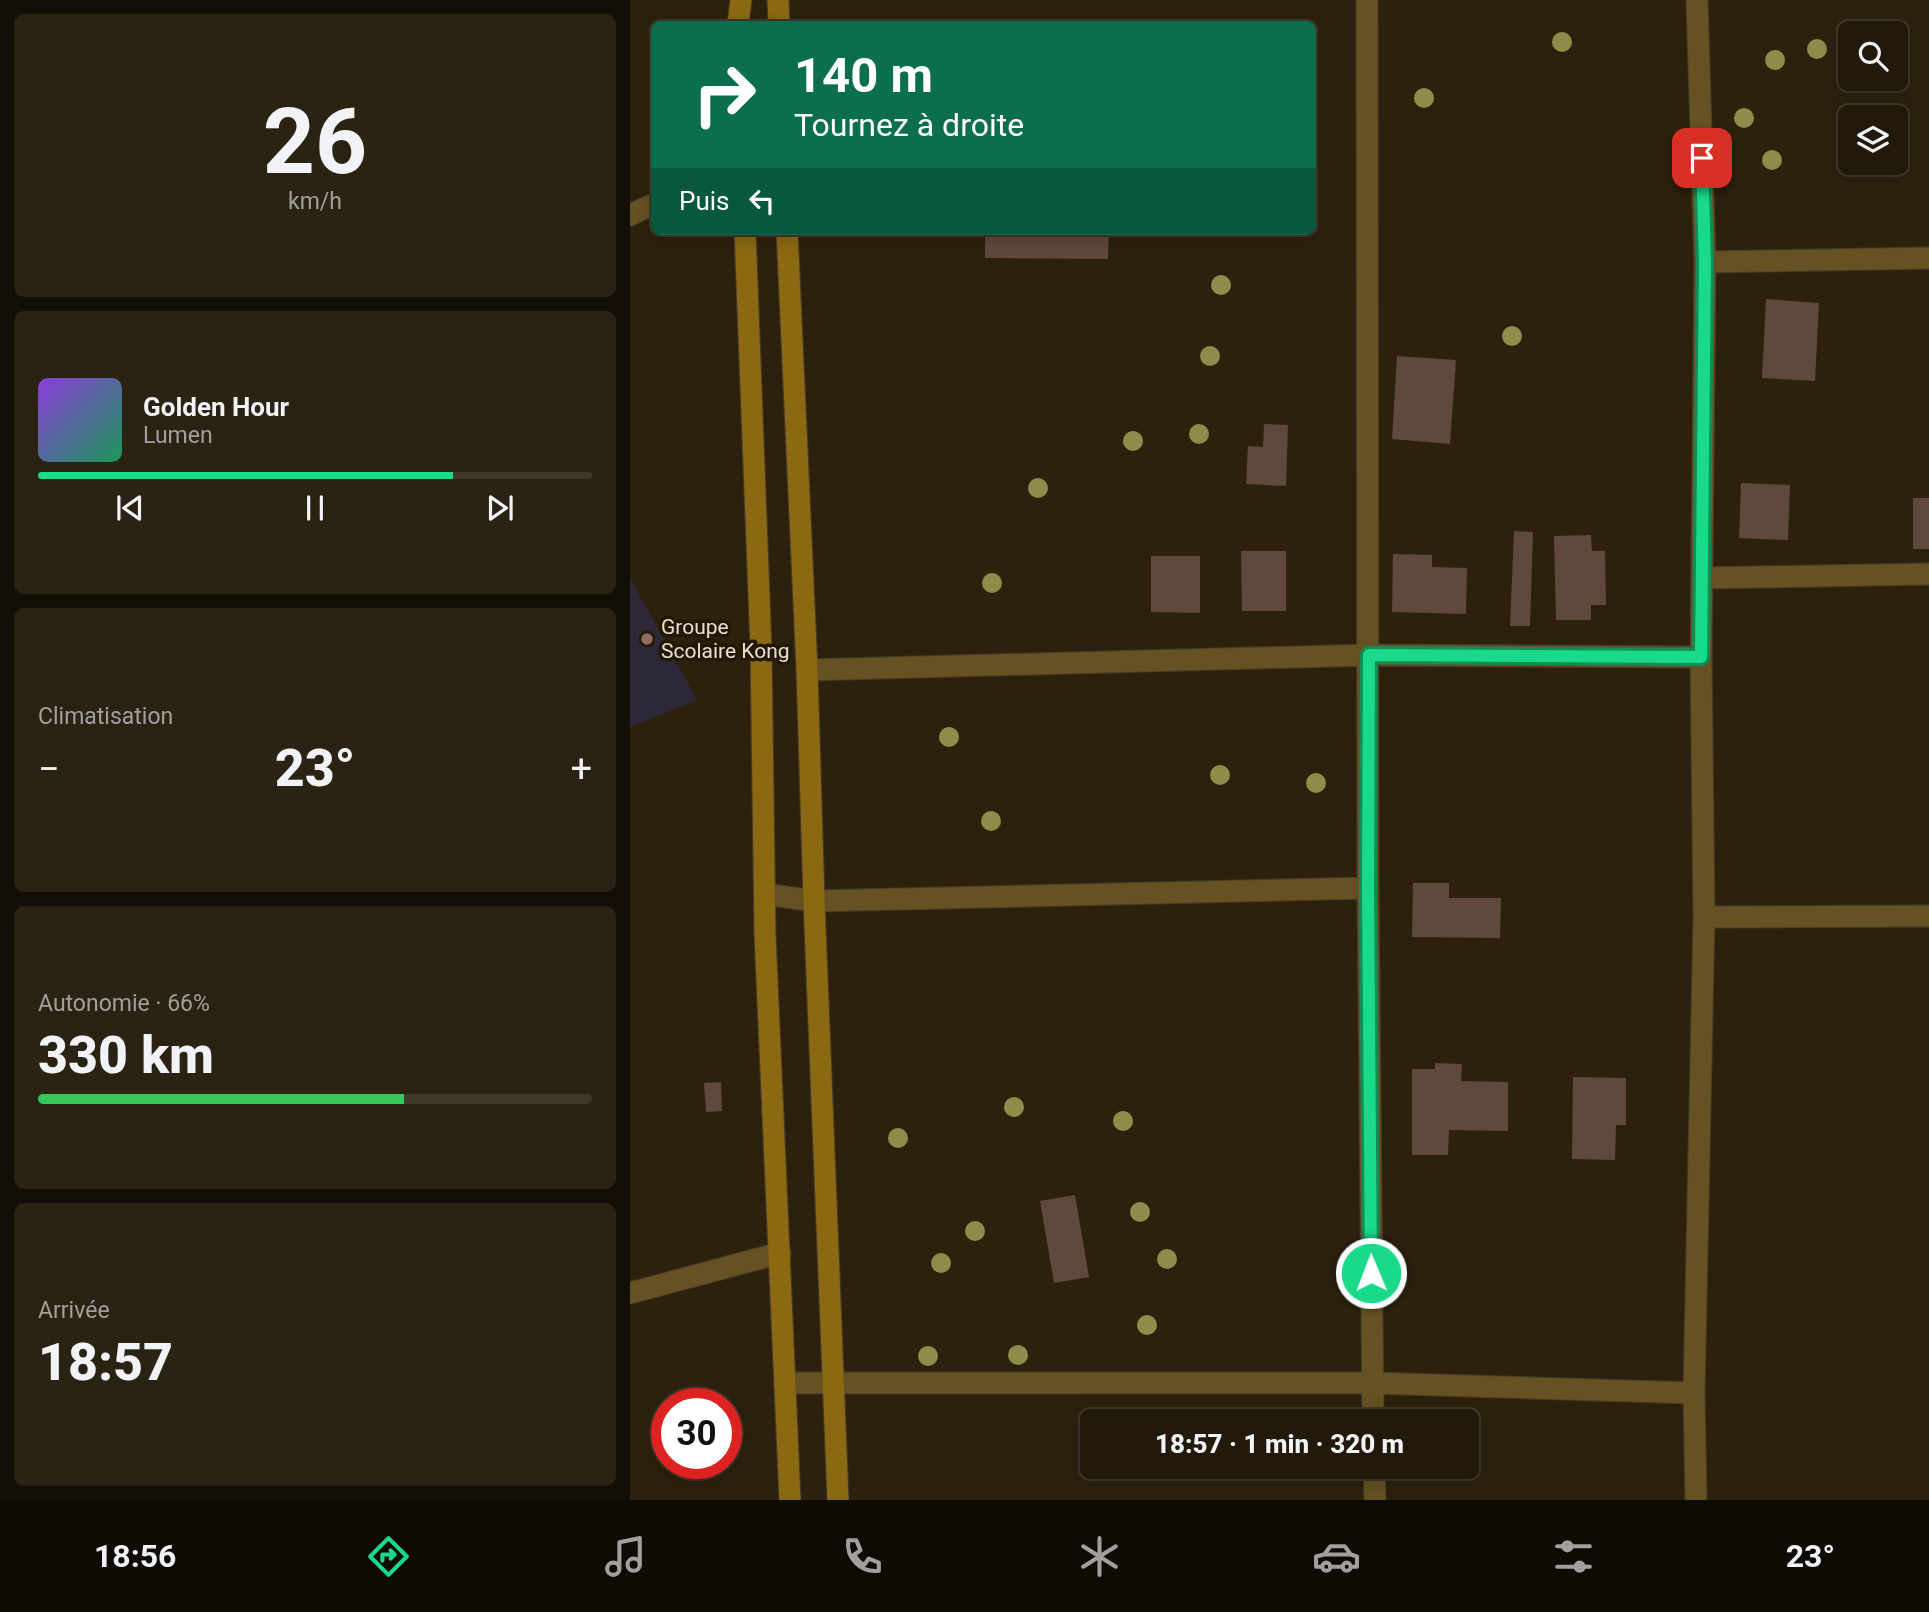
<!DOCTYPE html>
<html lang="fr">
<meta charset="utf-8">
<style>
body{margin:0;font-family:Roboto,sans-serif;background:#2a2213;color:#f1f3f6;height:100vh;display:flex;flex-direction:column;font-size:26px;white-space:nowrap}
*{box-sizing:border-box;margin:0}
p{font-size:23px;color:#a2a09c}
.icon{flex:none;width:38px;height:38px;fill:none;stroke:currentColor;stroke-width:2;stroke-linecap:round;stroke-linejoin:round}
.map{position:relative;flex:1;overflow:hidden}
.panel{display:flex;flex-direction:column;gap:14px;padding:14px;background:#130e06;width:630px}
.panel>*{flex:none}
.banner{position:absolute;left:21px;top:21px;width:665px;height:214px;border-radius:10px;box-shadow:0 4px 18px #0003,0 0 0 2px #3f382b;background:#0b6e4f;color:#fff;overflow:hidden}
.controls{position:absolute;left:1208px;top:21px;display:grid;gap:14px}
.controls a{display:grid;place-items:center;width:70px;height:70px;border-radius:10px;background:#22190a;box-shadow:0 4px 18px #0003,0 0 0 2px #3f382b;font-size:35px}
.speed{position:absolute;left:21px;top:1388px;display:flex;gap:14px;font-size:35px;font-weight:700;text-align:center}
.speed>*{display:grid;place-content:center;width:91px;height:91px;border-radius:50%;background:#22190a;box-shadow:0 4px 18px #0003,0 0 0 2px #3f382b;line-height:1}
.speed .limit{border:10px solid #d22;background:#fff;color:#111}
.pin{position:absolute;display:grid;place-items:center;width:60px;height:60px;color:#fff;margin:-30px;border-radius:14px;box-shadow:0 4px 10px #0006}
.me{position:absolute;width:77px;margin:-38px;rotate:359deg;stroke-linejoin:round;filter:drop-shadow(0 0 5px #0008)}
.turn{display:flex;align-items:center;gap:24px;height:147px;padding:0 28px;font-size:32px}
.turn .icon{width:91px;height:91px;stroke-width:2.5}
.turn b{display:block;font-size:49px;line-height:60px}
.then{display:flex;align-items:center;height:66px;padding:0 28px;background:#0003;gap:14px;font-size:26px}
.big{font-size:52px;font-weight:800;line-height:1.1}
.panel .card{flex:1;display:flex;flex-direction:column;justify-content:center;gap:10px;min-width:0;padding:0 24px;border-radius:10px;background:#2a2213}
.panel .dial{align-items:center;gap:0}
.dial b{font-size:91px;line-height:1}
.song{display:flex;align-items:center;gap:21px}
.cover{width:84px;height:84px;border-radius:10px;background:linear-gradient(135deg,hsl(270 70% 55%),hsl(150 70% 35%))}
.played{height:7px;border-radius:4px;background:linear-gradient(90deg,#1ad988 75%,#3f382b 75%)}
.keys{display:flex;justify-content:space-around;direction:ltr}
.heat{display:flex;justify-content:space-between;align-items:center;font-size:38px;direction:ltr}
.charge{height:10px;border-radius:5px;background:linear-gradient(90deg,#34c759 66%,#3f382b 0)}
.trip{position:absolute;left:450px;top:1409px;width:399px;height:70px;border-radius:10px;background:#22190a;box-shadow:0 4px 18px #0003,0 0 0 2px #3f382b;font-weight:800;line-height:70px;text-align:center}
.menu{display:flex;height:112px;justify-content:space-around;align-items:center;background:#0e0a04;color:#a2a09c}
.menu .icon{width:49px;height:49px}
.menu .current{color:#1ad988}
.menu b{font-size:32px;color:#f1f3f6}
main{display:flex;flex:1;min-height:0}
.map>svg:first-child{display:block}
</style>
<main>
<section class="panel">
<div class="card dial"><b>26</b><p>km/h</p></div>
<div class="card">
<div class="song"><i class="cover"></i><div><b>Golden Hour</b><p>Lumen</p></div></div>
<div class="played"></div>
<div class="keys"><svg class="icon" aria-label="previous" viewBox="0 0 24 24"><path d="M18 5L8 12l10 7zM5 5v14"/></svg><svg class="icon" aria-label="pause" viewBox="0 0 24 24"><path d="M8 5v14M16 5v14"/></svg><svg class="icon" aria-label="next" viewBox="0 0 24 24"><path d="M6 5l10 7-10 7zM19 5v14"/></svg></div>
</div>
<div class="card"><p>Climatisation</p>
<div class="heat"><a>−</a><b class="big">23°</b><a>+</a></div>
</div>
<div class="card"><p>Autonomie · 66%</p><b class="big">330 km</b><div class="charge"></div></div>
<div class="card"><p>Arrivée</p><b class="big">18:57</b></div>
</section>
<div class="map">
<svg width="1299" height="1500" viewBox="0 0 1299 1500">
<rect width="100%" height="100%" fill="#2d210e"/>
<path fill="#2c2838" d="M0,578L67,700L0,727Z"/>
<path fill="#5f483c" d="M355,231H479L478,259L355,258Z
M1136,299L1189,303L1185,381L1132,378Z
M767,356L826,360L820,444L762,439Z
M634,424L658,425L656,486L616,484L618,446L633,447Z
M1111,483L1160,485L1158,540L1109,538Z
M1283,498H1299V549H1283Z
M884,531L903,532L900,626H880Z
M961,535L962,551H975L976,605H961V620H926L924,536Z
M611,551H656V611H612Z
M763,554L802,555V567L837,568L836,614L762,612Z
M521,556H570V613L521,612Z
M783,883H819V898H871L870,938L782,937Z
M805,1063L832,1064L831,1081L878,1082V1131L819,1130L818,1155H782V1069H805Z
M943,1077L996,1078V1125H986L985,1160L942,1159Z
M91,1082L92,1111L76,1112L74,1083Z
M445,1195L459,1277L424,1283L410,1201Z"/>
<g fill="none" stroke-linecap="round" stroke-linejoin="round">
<g stroke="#473c2a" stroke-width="23">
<path id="minor" d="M737,0L738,888L743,1421
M0,215L24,204
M1075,262L1299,258
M1072,578L1299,574
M177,670L739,655L1071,657
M135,894L184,901L738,888
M1074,917L1299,916
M0,1293L150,1253
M155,1383H742L1064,1393
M744,1466L745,1500
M1066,1500L1064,1393L1074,917L1071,657L1075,262L1067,0"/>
</g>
<g stroke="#473c2a" stroke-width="23">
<path id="secondary" d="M148,0L149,24
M108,24L111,0
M115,231L131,648L135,935L160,1500
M157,231L177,670L184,901L208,1500"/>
</g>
<use href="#minor" stroke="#655122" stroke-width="21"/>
<use href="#secondary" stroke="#8a6912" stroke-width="21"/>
</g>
<g fill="#8e8b4b">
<circle cx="932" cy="42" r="10"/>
<circle cx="1187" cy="49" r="10"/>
<circle cx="1145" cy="60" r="10"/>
<circle cx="794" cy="98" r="10"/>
<circle cx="1114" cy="118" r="10"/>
<circle cx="1142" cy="160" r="10"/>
<circle cx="591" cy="285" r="10"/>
<circle cx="882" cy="336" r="10"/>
<circle cx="580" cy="356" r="10"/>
<circle cx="569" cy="434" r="10"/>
<circle cx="503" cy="441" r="10"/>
<circle cx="408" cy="488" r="10"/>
<circle cx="362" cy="583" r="10"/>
<circle cx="319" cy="737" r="10"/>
<circle cx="590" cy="775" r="10"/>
<circle cx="686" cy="783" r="10"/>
<circle cx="361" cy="821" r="10"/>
<circle cx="384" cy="1107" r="10"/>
<circle cx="493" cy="1121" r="10"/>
<circle cx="268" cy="1138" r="10"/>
<circle cx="510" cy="1212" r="10"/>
<circle cx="345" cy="1231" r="10"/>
<circle cx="537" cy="1259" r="10"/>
<circle cx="311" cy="1263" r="10"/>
<circle cx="517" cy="1325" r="10"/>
<circle cx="388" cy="1355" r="10"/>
<circle cx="298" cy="1356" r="10"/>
</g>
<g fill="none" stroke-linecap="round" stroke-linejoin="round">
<g stroke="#118d58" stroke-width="18">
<path id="route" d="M741,1273L738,888L739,655L1071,657L1075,262L1072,158"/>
</g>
<use href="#route" stroke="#1ad988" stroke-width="12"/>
</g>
<circle fill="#8d6e63" stroke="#241805" stroke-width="2.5" cx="17" cy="639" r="7"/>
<g text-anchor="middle" stroke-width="7" stroke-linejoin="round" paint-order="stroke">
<g font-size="21" fill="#e7dfd3" stroke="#241805" text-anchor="start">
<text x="31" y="634">Groupe<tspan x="31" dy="24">Scolaire Kong</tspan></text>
</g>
</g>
</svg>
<div class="controls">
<a><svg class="icon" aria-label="search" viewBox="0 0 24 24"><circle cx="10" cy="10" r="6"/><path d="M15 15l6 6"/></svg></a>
<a><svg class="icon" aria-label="layers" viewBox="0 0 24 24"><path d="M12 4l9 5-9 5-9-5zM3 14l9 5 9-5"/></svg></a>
</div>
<div class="speed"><div class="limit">30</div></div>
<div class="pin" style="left:1072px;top:158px;background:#d93025"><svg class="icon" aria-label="arrive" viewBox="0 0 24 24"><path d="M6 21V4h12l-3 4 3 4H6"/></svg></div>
<svg class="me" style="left:741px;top:1273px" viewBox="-20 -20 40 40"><circle r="17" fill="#1ad988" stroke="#fff" stroke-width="3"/><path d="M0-11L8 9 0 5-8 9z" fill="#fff"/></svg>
<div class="trip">18:57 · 1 min · 320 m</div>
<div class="banner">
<div class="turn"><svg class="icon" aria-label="right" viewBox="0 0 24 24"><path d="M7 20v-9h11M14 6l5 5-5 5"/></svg><div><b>140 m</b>Tournez à droite</div></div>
<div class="then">Puis<svg class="icon" aria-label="left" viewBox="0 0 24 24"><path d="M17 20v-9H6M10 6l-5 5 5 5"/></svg></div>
</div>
</div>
</main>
<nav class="menu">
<b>18:56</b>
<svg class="icon current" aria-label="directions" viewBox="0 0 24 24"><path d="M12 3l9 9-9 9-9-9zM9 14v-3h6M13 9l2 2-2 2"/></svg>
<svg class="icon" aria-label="music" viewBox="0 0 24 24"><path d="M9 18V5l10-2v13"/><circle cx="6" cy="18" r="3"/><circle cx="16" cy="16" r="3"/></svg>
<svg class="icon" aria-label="phone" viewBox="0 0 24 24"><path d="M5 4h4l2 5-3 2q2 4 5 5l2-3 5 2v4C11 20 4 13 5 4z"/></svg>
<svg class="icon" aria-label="climate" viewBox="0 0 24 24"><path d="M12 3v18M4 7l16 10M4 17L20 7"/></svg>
<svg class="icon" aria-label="car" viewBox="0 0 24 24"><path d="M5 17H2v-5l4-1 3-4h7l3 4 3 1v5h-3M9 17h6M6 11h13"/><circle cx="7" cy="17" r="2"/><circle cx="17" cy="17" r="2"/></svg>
<svg class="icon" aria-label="filters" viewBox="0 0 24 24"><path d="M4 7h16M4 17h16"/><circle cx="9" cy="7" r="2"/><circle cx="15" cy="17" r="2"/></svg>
<b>23°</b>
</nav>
